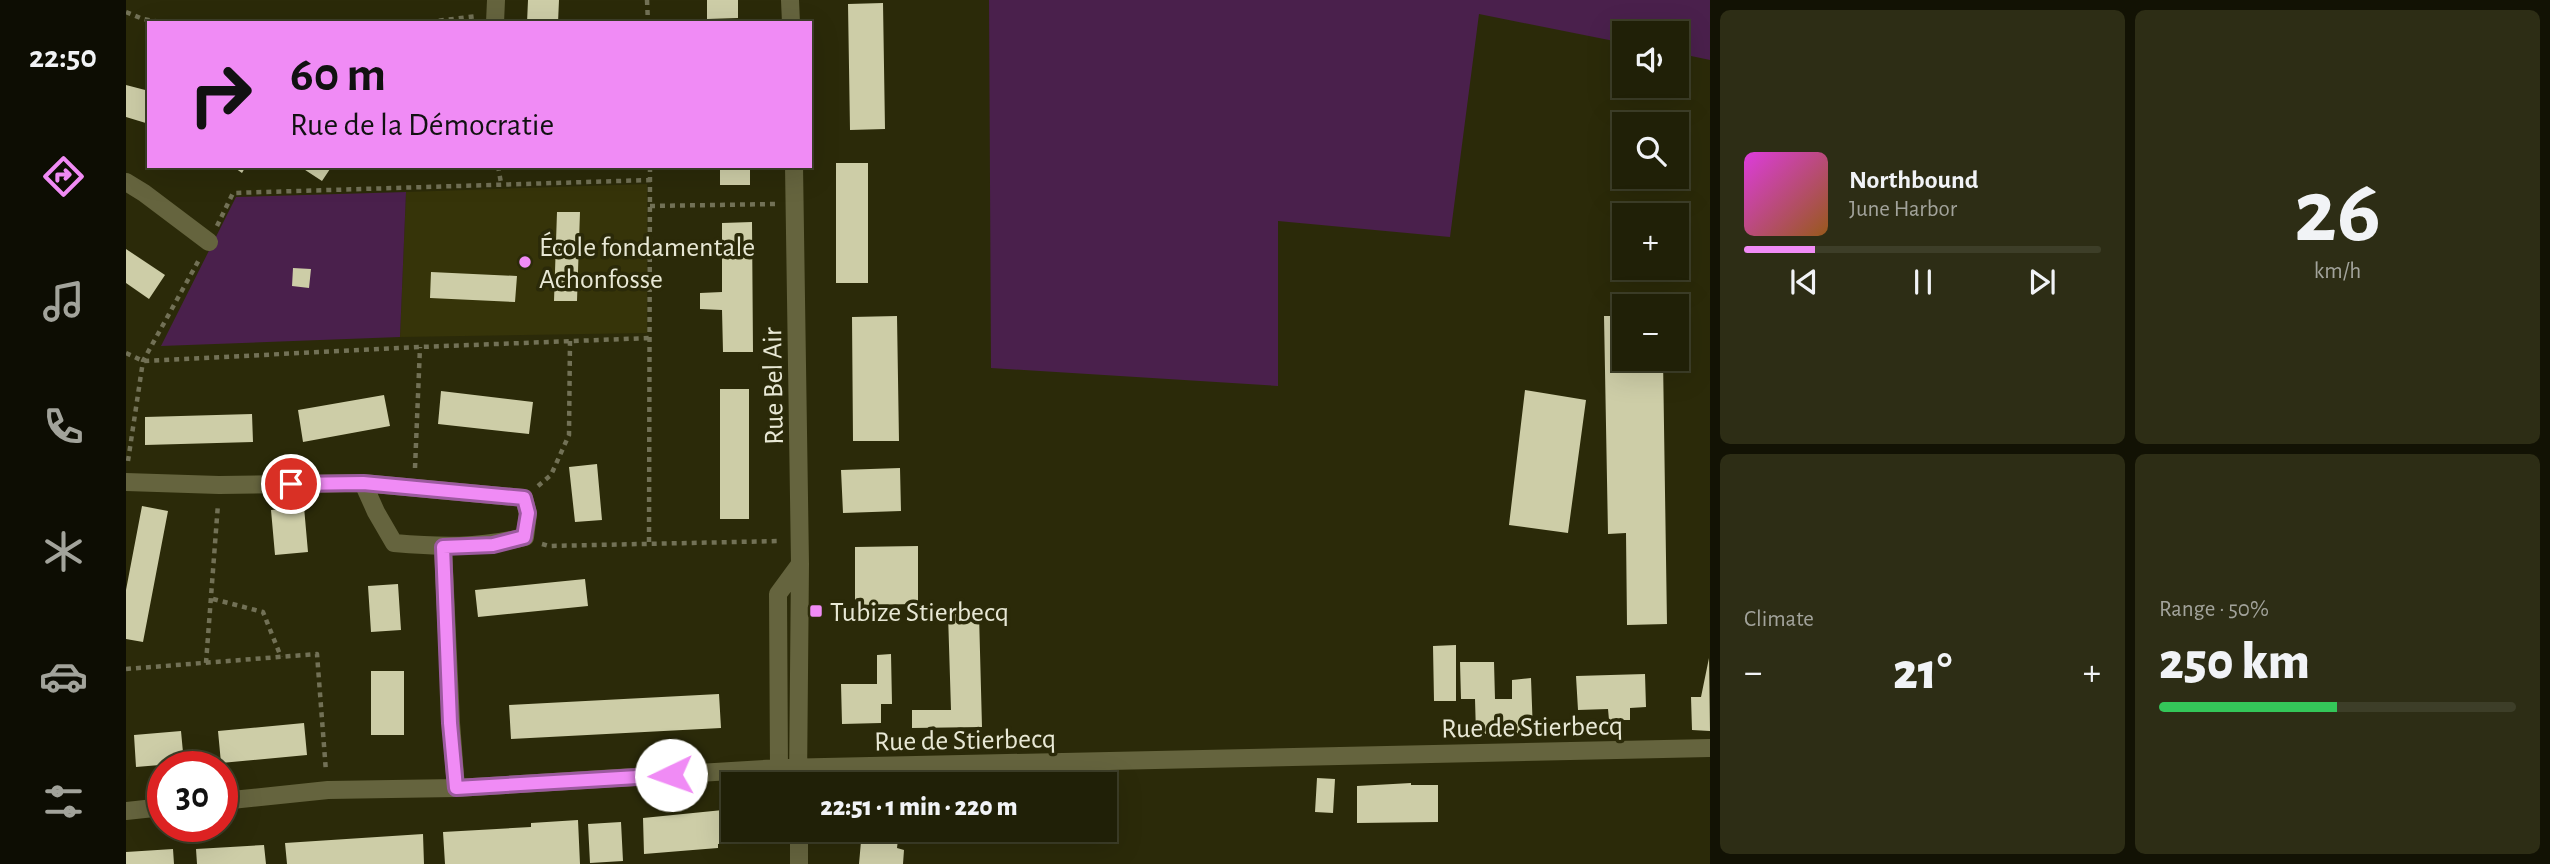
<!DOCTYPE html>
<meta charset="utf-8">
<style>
body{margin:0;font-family:"Alegreya Sans",sans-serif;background:#2d2d15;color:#f1f3f6;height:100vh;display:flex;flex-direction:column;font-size:26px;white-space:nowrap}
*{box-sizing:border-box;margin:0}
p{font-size:23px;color:#a2a39b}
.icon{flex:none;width:38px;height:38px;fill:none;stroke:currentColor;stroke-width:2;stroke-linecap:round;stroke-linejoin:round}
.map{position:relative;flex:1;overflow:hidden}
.panel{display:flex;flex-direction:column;gap:10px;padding:10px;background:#121204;width:840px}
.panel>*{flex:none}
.top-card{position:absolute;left:21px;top:21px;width:665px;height:147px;border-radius:0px;box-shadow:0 7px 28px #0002,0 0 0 2px #3d3e28;background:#f08bf5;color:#111;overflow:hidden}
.tools{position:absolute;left:1486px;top:21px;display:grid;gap:14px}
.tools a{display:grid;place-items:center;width:77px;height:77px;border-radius:0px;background:#202007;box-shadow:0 7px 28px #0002,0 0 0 2px #3d3e28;font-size:35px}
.speed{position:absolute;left:21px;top:751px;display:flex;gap:14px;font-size:35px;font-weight:700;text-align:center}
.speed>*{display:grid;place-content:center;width:91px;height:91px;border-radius:50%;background:#202007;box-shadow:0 7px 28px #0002,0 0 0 2px #3d3e28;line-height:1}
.speed .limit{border:10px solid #d22;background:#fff;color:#111}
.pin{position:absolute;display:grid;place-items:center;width:60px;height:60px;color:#fff;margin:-30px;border:4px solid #fff;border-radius:50%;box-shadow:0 2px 7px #0007}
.me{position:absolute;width:77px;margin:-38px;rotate:267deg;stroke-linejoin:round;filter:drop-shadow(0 0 5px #0008)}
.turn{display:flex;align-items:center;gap:24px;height:147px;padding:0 28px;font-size:32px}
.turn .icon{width:91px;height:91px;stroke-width:2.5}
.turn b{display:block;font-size:49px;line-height:60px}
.big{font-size:52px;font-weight:800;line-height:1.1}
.panel .card{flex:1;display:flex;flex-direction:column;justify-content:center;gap:10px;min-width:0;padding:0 24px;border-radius:10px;background:#2d2d15}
.panel .dial{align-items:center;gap:0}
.dial b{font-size:91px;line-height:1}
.song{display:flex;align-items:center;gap:21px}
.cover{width:84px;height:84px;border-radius:10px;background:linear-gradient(135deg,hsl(300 70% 55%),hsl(30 70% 35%))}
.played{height:7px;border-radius:4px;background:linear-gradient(90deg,#f08bf5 20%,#3d3e28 20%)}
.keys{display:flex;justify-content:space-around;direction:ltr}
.heat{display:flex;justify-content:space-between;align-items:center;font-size:38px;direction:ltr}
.charge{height:10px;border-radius:5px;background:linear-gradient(90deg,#34c759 50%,#3d3e28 0)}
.panel .tiles{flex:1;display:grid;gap:10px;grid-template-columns:repeat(2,1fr)}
.trip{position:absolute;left:595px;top:772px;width:396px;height:70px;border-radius:0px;background:#202007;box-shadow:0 7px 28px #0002,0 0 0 2px #3d3e28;font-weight:800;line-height:70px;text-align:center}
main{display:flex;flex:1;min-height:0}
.dock{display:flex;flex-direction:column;width:126px;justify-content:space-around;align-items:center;background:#0d0d03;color:#a2a39b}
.dock .icon{width:49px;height:49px}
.dock .selected{color:#f08bf5}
.dock b{font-size:32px;color:#f1f3f6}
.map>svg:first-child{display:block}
</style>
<main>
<nav class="dock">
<b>22:50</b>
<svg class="icon selected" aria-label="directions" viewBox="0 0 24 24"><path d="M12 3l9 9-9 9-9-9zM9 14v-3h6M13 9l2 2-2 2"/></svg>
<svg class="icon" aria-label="music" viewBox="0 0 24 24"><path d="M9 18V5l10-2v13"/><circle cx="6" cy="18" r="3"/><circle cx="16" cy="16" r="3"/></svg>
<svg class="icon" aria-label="phone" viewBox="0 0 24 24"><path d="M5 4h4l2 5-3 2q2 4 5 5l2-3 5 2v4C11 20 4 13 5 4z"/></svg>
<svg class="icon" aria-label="climate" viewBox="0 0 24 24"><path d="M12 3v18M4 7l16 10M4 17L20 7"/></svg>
<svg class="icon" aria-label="car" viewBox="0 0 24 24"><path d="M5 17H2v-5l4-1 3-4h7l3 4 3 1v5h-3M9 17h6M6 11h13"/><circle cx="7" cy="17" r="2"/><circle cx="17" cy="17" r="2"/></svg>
<svg class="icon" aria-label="filters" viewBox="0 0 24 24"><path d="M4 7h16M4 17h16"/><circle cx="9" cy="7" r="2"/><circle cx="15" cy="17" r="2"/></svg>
</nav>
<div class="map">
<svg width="1584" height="864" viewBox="0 0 1584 864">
<rect width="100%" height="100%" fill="#2b2a09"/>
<path fill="#363409" d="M521,184V333L274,337L280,192Z"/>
<path fill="#4a204c" d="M863,0H1584V60L1551,53L1550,33H1498V43L1353,14L1324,237L1152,221V386L865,368Z
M280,192L274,337L35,346L110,197Z"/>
<path fill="#cdcda7" d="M402,0H433L432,23H401Z
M581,0H612V18L581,19Z
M757,3L759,129L724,130L722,4Z
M0,85L23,91V124L0,117Z
M710,163H742V283H710Z
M106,166H120L116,173Z
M173,166H206L196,181Z
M594,166H624V185H594Z
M431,212H454L451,301H428Z
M626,222L627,352H597L596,310L574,309V293L596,292V223Z
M0,249L39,275L23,299L0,283Z
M167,268L185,269L183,288L166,286Z
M305,272L391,276L389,302L304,298Z
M771,316L773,441H727L726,317Z
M1478,316H1498V359H1537L1541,624L1501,625L1500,533L1482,534Z
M594,389H623V519H594Z
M1399,390L1460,400L1442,533L1383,525Z
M315,391L407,402L403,434L312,424Z
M258,395L264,426L177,442L172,410Z
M126,414L127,442L19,445V417Z
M471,464L476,520L449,522L443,467Z
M774,468L775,511L717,513L715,470Z
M16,506L42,511L17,642L0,639V590Z
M178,507L182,552L149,555L145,510Z
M792,546V604L729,605V547Z
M459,579L462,606L352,617L349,590Z
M272,584L275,630L245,632L242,586Z
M822,614H853L856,727L786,728V710H825Z
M1330,645V701H1308L1307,646Z
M765,654L766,704H755V723L716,724L715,684H751V655Z
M1583,658L1584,731L1566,730L1565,697H1575Z
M1334,662H1368L1369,699H1386V680L1405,678L1407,733L1350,734L1349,699H1335Z
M245,671H278V735H245Z
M1519,674L1520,707L1504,708V720H1483L1482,709L1452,710L1450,676Z
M593,694L595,728L385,739L383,705Z
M178,723L181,755L95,763L92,731Z
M55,731L58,763L10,767L8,735Z
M1191,778L1209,779L1207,813L1189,812Z
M1285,783V785H1312V822L1231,823V786Z
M607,809V830H628V842L592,844V848L567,850L518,854L517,818Z
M452,820L454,864H319L317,832L405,827V823Z
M495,822L497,861L464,863L462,824Z
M736,830H773L771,848L778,850L777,864H733Z
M297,834L298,864H161L159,843Z
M138,845L140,864H71L70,849Z
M47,849L48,864H0V852Z"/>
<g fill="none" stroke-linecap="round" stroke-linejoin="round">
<path stroke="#727156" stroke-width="4.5" stroke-dasharray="5 5" stroke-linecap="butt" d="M521,0L522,23
M0,12L17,19L40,23
M293,23L352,16
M372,166L375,183
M524,206L650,204
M91,226L107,193L525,180
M0,353L17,361L294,347L524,338
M2,461L17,361L74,258
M289,468L294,347
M412,486L425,475L443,435L444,340
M523,542L524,166
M416,544L423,546L655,541
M87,599L137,612L155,657
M80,663L92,504
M0,669L191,654L200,772"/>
<path stroke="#65643e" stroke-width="18" d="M664,0L665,23
M369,23L370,0
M668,166L674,564L672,784
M0,182L18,193L83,242
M0,482L93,485L237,483L398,498L402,514L399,537C353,548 314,547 268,543L250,512L237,483
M317,547L325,723L330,788
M653,768L652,594L674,564
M96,801L202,790L330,788L653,768L1584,748
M0,811L37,807
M673,830V864"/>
</g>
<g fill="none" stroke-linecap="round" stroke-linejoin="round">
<g stroke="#9c5a9f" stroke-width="18">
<path id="route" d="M165,484L237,483L398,498L402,513L398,537L367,545L317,547L324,723L330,788L545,775"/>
</g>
<use href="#route" stroke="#f08bf5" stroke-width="12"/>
</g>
<g fill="#f08bf5" stroke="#2b2a09" stroke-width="2.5">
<circle cx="399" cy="262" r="7"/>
<rect x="683" y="604" width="14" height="14" rx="3.5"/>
</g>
<g text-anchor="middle" stroke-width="7" stroke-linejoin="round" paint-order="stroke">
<g font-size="28" fill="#e8e8d5" stroke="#2b2a09" text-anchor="start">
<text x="413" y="256">École fondamentale<tspan x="413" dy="32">Achonfosse</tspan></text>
<text x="704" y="621">Tubize Stierbecq</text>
</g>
<g font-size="28" fill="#e8e8d5" stroke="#2b2a09">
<text transform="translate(646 386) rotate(-91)" y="10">Rue Bel Air</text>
<text transform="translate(1406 726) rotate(-1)" y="10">Rue de Stierbecq</text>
<text transform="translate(839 739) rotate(-1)" y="10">Rue de Stierbecq</text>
</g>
</g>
</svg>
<div class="tools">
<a><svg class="icon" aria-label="sound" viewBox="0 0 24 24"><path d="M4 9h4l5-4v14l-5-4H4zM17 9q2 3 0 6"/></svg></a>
<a><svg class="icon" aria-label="search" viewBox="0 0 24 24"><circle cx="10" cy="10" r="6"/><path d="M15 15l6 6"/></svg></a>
<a>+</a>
<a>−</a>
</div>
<div class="speed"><div class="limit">30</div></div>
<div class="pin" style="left:165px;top:484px;background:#d93025"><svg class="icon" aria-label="arrive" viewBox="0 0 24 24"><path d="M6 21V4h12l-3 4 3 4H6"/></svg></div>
<svg class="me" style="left:545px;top:775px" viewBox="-20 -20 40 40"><circle r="19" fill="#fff"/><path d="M0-13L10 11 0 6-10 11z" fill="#f08bf5"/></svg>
<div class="trip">22:51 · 1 min · 220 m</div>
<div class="top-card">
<div class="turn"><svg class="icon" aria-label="right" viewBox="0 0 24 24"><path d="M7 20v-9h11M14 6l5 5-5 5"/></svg><div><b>60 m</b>Rue de la Démocratie</div></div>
</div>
</div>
<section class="panel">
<div class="tiles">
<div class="card">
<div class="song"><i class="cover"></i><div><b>Northbound</b><p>June Harbor</p></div></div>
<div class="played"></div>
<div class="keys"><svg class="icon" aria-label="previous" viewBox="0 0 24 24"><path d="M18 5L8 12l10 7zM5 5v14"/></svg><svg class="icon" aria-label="pause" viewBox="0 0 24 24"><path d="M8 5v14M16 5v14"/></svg><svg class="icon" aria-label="next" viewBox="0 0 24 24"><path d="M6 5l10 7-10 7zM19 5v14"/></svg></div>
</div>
<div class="card dial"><b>26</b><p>km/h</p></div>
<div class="card"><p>Climate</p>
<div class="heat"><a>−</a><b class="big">21°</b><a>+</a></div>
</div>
<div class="card"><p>Range · 50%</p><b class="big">250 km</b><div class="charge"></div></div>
</div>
</section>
</main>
